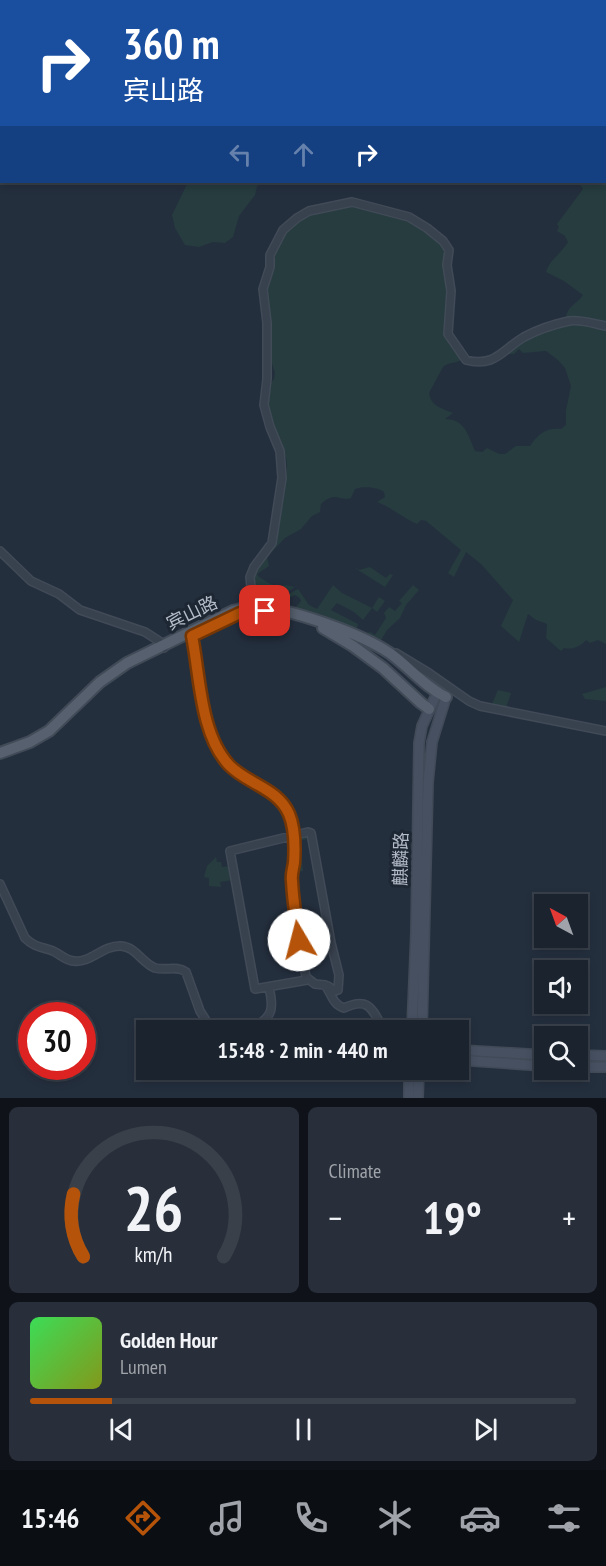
<!DOCTYPE html>
<meta charset="utf-8">
<style>
body{margin:0;font-family:"PT Sans Narrow","Noto Sans SC",sans-serif;background:#282f3a;color:#f1f3f6;height:100vh;display:flex;flex-direction:column;font-size:22px;white-space:nowrap}
*{box-sizing:border-box;margin:0}
p{font-size:20px;color:#a0a4aa}
.icon{flex:none;width:33px;height:33px;fill:none;stroke:currentColor;stroke-width:2;stroke-linecap:round;stroke-linejoin:round}
.map{position:relative;height:1098px;overflow:hidden}
.drawer{display:flex;flex-direction:column;gap:9px;padding:9px;background:#0f1319;flex:1}
.drawer>*{flex:none}
.guide{position:absolute;left:0px;top:0px;width:606px;height:183px;box-shadow:0 3px 9px #0003,0 0 0 2px #39404a;background:#1a4fa0;color:#fff;overflow:hidden}
.needle{width:39px;rotate:319deg}
.controls{position:absolute;left:534px;top:894px;display:grid;gap:12px}
.controls a{display:grid;place-items:center;width:54px;height:54px;border-radius:0px;background:#1b232e;box-shadow:0 3px 9px #0003,0 0 0 2px #39404a;font-size:30px}
.speed{position:absolute;left:18px;top:1002px;display:flex;gap:12px;font-size:30px;font-weight:700;text-align:center}
.speed>*{display:grid;place-content:center;width:78px;height:78px;border-radius:50%;background:#1b232e;box-shadow:0 3px 9px #0003,0 0 0 2px #39404a;line-height:1}
.speed .limit{border:9px solid #d22;background:#fff;color:#111}
.pin{position:absolute;display:grid;place-items:center;width:51px;height:51px;color:#fff;margin:-26px;border-radius:12px;box-shadow:0 3px 9px #0006}
.me{position:absolute;width:66px;margin:-33px;rotate:352deg;stroke-linejoin:round;filter:drop-shadow(0 0 4px #0008)}
.turn{display:flex;align-items:center;gap:21px;height:126px;padding:0 24px;font-size:27px}
.turn .icon{width:78px;height:78px;stroke-width:2.5}
.turn b{display:block;font-size:42px;line-height:51px}
.lanes{display:flex;align-items:center;height:57px;padding:0 24px;background:#0003;justify-content:center;gap:30px;direction:ltr}
.lanes .off{opacity:.35}
.big{font-size:45px;font-weight:600;line-height:1.1}
.drawer .card{flex:1;display:flex;flex-direction:column;justify-content:center;gap:9px;min-width:0;padding:0 21px;border-radius:9px;background:#282f3a}
.drawer .dial{align-items:center;gap:0}
.dial svg{height:156px;overflow:visible;fill:none;stroke:#39404a;stroke-width:7;stroke-linecap:round;text-anchor:middle}
.dial text{fill:#f1f3f6;stroke:none}
.song{display:flex;align-items:center;gap:18px}
.cover{width:72px;height:72px;border-radius:9px;background:linear-gradient(135deg,hsl(130 70% 55%),hsl(70 70% 35%))}
.played{height:6px;border-radius:3px;background:linear-gradient(90deg,#b45309 15%,#39404a 15%)}
.keys{display:flex;justify-content:space-around;direction:ltr}
.heat{display:flex;justify-content:space-between;align-items:center;font-size:33px;direction:ltr}
.drawer .tiles{flex:1;display:grid;gap:9px;grid-template-columns:1fr 1fr}
.card:last-child{grid-column:span 2}
.trip{position:absolute;left:136px;top:1020px;width:333px;height:60px;border-radius:0px;background:#1b232e;box-shadow:0 3px 9px #0003,0 0 0 2px #39404a;font-weight:600;line-height:60px;text-align:center}
.tabs{display:flex;height:96px;justify-content:space-around;align-items:center;background:#0b0e12;color:#a0a4aa}
.tabs .icon{width:42px;height:42px}
.tabs .on{color:#b45309}
.tabs b{font-size:27px;color:#f1f3f6}
.map>svg:first-child{display:block}
</style>
<div class="map">
<svg width="606" height="1098" viewBox="0 0 606 1098">
<rect width="100%" height="100%" fill="#242f3e"/>
<path fill="#263c3f" d="M0,0H338L2,2L1,21Z
M368,0H606V325L566,321C565,307 577,304 583,295L564,281L546,272C550,259 561,254 568,242L565,236L557,231L559,227L557,224L583,189L578,182H604V2Z
M188,182H262L257,186L255,195L239,216L233,237L225,243L213,242L199,247L185,245L175,228L172,215Z
M350,203L409,218L446,247L449,286L447,330L462,359C456,364 448,362 443,367L429,393C431,406 441,408 453,413L445,419C465,419 468,435 475,451L482,452L487,448L499,454H505L516,446H530C538,434 546,427 561,429L566,425V410L571,386L565,368L558,360L546,351L523,353L519,349L514,354H504L525,338L567,322L606,327V644L598,640L590,643L586,640C580,647 572,650 564,648L561,651L546,638L547,624L536,620L528,614L519,642L501,626L513,600L481,564L466,552L454,577L448,573L461,550L426,521L421,520L417,524C403,518 391,507 377,502L385,497L384,492C377,487 363,486 355,489L351,498C338,502 337,490 321,504L320,512L312,516L301,529L285,538L267,557L269,566L257,574L259,577L276,587L286,585L295,587L269,604H257L252,578L258,564L267,553L278,522L284,496L287,466L286,458L274,433L266,403L268,387L274,379L275,373L270,357L266,288L275,251L285,232L308,213Z
M353,567L359,570L370,567L386,578L390,574L393,575L385,587Z
M333,585L342,593L372,608L379,597L385,601L377,612L372,608L363,620L354,612L337,603L331,610L358,624L356,632L294,609L301,601L300,598L295,595L284,600L285,604L290,605L289,611L277,606L287,595L298,589L309,605L317,609Z
M413,585L419,590L406,605L400,618L387,630L380,642L360,633L362,629L361,631L365,634L370,632L375,635L386,618L384,613L389,607L395,611L402,603L399,601Z
M606,687V701L585,699L582,694Z
M498,690L511,693L506,708L491,706Z
M310,833L312,838L299,841L303,871L294,872L296,838Z
M216,857L217,862H221L222,867L231,866L233,880L220,882L221,887L209,886V878L204,877L207,866Z
M325,916L331,949L320,951L315,934L321,932L320,927H318L315,917Z"/>
<g fill="none" stroke-linecap="round" stroke-linejoin="round">
<g stroke="#414a57" stroke-width="10">
<path id="minor" d="M0,551L31,581L59,594L80,610L145,632L159,641L164,648
M253,607L250,577L254,567L272,543L282,478L280,451L270,427L264,405L267,379V323L263,289L270,267V255L283,230L297,218L309,211L352,202L409,217L427,228L443,241L449,250L447,265L451,291L448,334L466,360C495,368 503,349 524,337C537,330 555,324 569,321C580,319 595,324 606,326
M192,632L205,721L221,753L233,768L278,798L284,805L291,819L294,861L291,878L292,892L306,977L315,984L325,985C332,994 332,1004 344,1008C370,996 372,1010 384,1030
M396,653L429,673L469,701L480,706L606,731
M0,884L25,938C34,947 42,947 53,951C60,954 66,961 74,961C91,963 103,945 121,946C136,947 142,963 155,968C166,971 177,965 186,972L200,1011L212,1030
M307,980L255,989L230,851L308,832L311,833L331,943L339,975L338,990L335,991L328,986
M252,1030C271,1016 275,1012 269,988"/>
</g>
<g stroke="#414a57" stroke-width="12">
<path id="secondary" d="M412,1030L416,932L419,743L422,726L437,693
M422,1030L428,783L432,742L446,697
M459,1050L544,1055
M578,1055L606,1056
M459,1060L544,1066
M578,1067H606
M409,1070V1098
M418,1098L419,1070"/>
</g>
<g stroke="#414a57" stroke-width="14">
<path id="primary" d="M323,628L353,646L383,668L421,703L429,709
M0,753L30,742L49,731L100,682L127,663L233,611C239,610 245,607 251,607C286,606 362,634 391,654C410,668 424,686 446,697"/>
</g>
<use href="#minor" stroke="#38414e" stroke-width="7"/>
<use href="#secondary" stroke="#465061" stroke-width="9"/>
<use href="#primary" stroke="#56606e" stroke-width="10"/>
</g>
<g fill="none" stroke-linecap="round" stroke-linejoin="round">
<g stroke="#753606" stroke-width="15">
<path id="route" d="M265,611L240,613L192,636C200,676 200,734 229,765C247,784 278,788 289,814C295,828 295,848 294,863C293,869 291,875 292,881C293,901 296,920 299,940"/>
</g>
<use href="#route" stroke="#b45309" stroke-width="10"/>
</g>
<g text-anchor="middle" stroke-width="6" stroke-linejoin="round" paint-order="stroke">
<g font-size="18" fill="#b4bcc9" stroke="#1d2633">
<text transform="translate(192 613) rotate(-26)" y="6">宾山路</text>
<text transform="translate(401 859) rotate(-89)" y="6">麒麟路</text>
</g>
</g>
</svg>
<div class="controls">
<a><svg class="needle" viewBox="-14 -14 28 28"><path d="M0-13l5 13h-10z" fill="#e53935"/><path d="M0 13l5-13h-10z" fill="#a0a4aa"/></svg></a>
<a><svg class="icon" aria-label="sound" viewBox="0 0 24 24"><path d="M4 9h4l5-4v14l-5-4H4zM17 9q2 3 0 6"/></svg></a>
<a><svg class="icon" aria-label="search" viewBox="0 0 24 24"><circle cx="10" cy="10" r="6"/><path d="M15 15l6 6"/></svg></a>
</div>
<div class="speed"><div class="limit">30</div></div>
<div class="pin" style="left:265px;top:611px;background:#d93025"><svg class="icon" aria-label="arrive" viewBox="0 0 24 24"><path d="M6 21V4h12l-3 4 3 4H6"/></svg></div>
<svg class="me" style="left:299px;top:940px" viewBox="-20 -20 40 40"><circle r="19" fill="#fff"/><path d="M0-13L10 11 0 6-10 11z" fill="#b45309"/></svg>
<div class="trip">15:48 · 2 min · 440 m</div>
<div class="guide">
<div class="turn"><svg class="icon" aria-label="right" viewBox="0 0 24 24"><path d="M7 20v-9h11M14 6l5 5-5 5"/></svg><div><b>360 m</b>宾山路</div></div>
<div class="lanes"><svg class="icon off" aria-label="left" viewBox="0 0 24 24"><path d="M17 20v-9H6M10 6l-5 5 5 5"/></svg><svg class="icon off" aria-label="ahead" viewBox="0 0 24 24"><path d="M12 20V5M6 11l6-6 6 6"/></svg><svg class="icon" aria-label="right" viewBox="0 0 24 24"><path d="M7 20v-9h11M14 6l5 5-5 5"/></svg></div>
</div>
</div>
<section class="drawer">
<div class="tiles">
<div class="card dial"><svg viewBox="0 0 100 80">
<path d="M14 69A42 42 0 1 1 86 69"/>
<path d="M14 69A42 42 0 0 1 9 37" stroke="#b45309"/>
<text x="50" y="56" font-size="32" font-weight="700">26</text>
<text x="50" y="72" font-size="11">km/h</text>
</svg></div>
<div class="card"><p>Climate</p>
<div class="heat"><a>−</a><b class="big">19°</b><a>+</a></div>
</div>
<div class="card">
<div class="song"><i class="cover"></i><div><b>Golden Hour</b><p>Lumen</p></div></div>
<div class="played"></div>
<div class="keys"><svg class="icon" aria-label="previous" viewBox="0 0 24 24"><path d="M18 5L8 12l10 7zM5 5v14"/></svg><svg class="icon" aria-label="pause" viewBox="0 0 24 24"><path d="M8 5v14M16 5v14"/></svg><svg class="icon" aria-label="next" viewBox="0 0 24 24"><path d="M6 5l10 7-10 7zM19 5v14"/></svg></div>
</div>
</div>
</section>
<nav class="tabs">
<b>15:46</b>
<svg class="icon on" aria-label="directions" viewBox="0 0 24 24"><path d="M12 3l9 9-9 9-9-9zM9 14v-3h6M13 9l2 2-2 2"/></svg>
<svg class="icon" aria-label="music" viewBox="0 0 24 24"><path d="M9 18V5l10-2v13"/><circle cx="6" cy="18" r="3"/><circle cx="16" cy="16" r="3"/></svg>
<svg class="icon" aria-label="phone" viewBox="0 0 24 24"><path d="M5 4h4l2 5-3 2q2 4 5 5l2-3 5 2v4C11 20 4 13 5 4z"/></svg>
<svg class="icon" aria-label="climate" viewBox="0 0 24 24"><path d="M12 3v18M4 7l16 10M4 17L20 7"/></svg>
<svg class="icon" aria-label="car" viewBox="0 0 24 24"><path d="M5 17H2v-5l4-1 3-4h7l3 4 3 1v5h-3M9 17h6M6 11h13"/><circle cx="7" cy="17" r="2"/><circle cx="17" cy="17" r="2"/></svg>
<svg class="icon" aria-label="filters" viewBox="0 0 24 24"><path d="M4 7h16M4 17h16"/><circle cx="9" cy="7" r="2"/><circle cx="15" cy="17" r="2"/></svg>
</nav>
